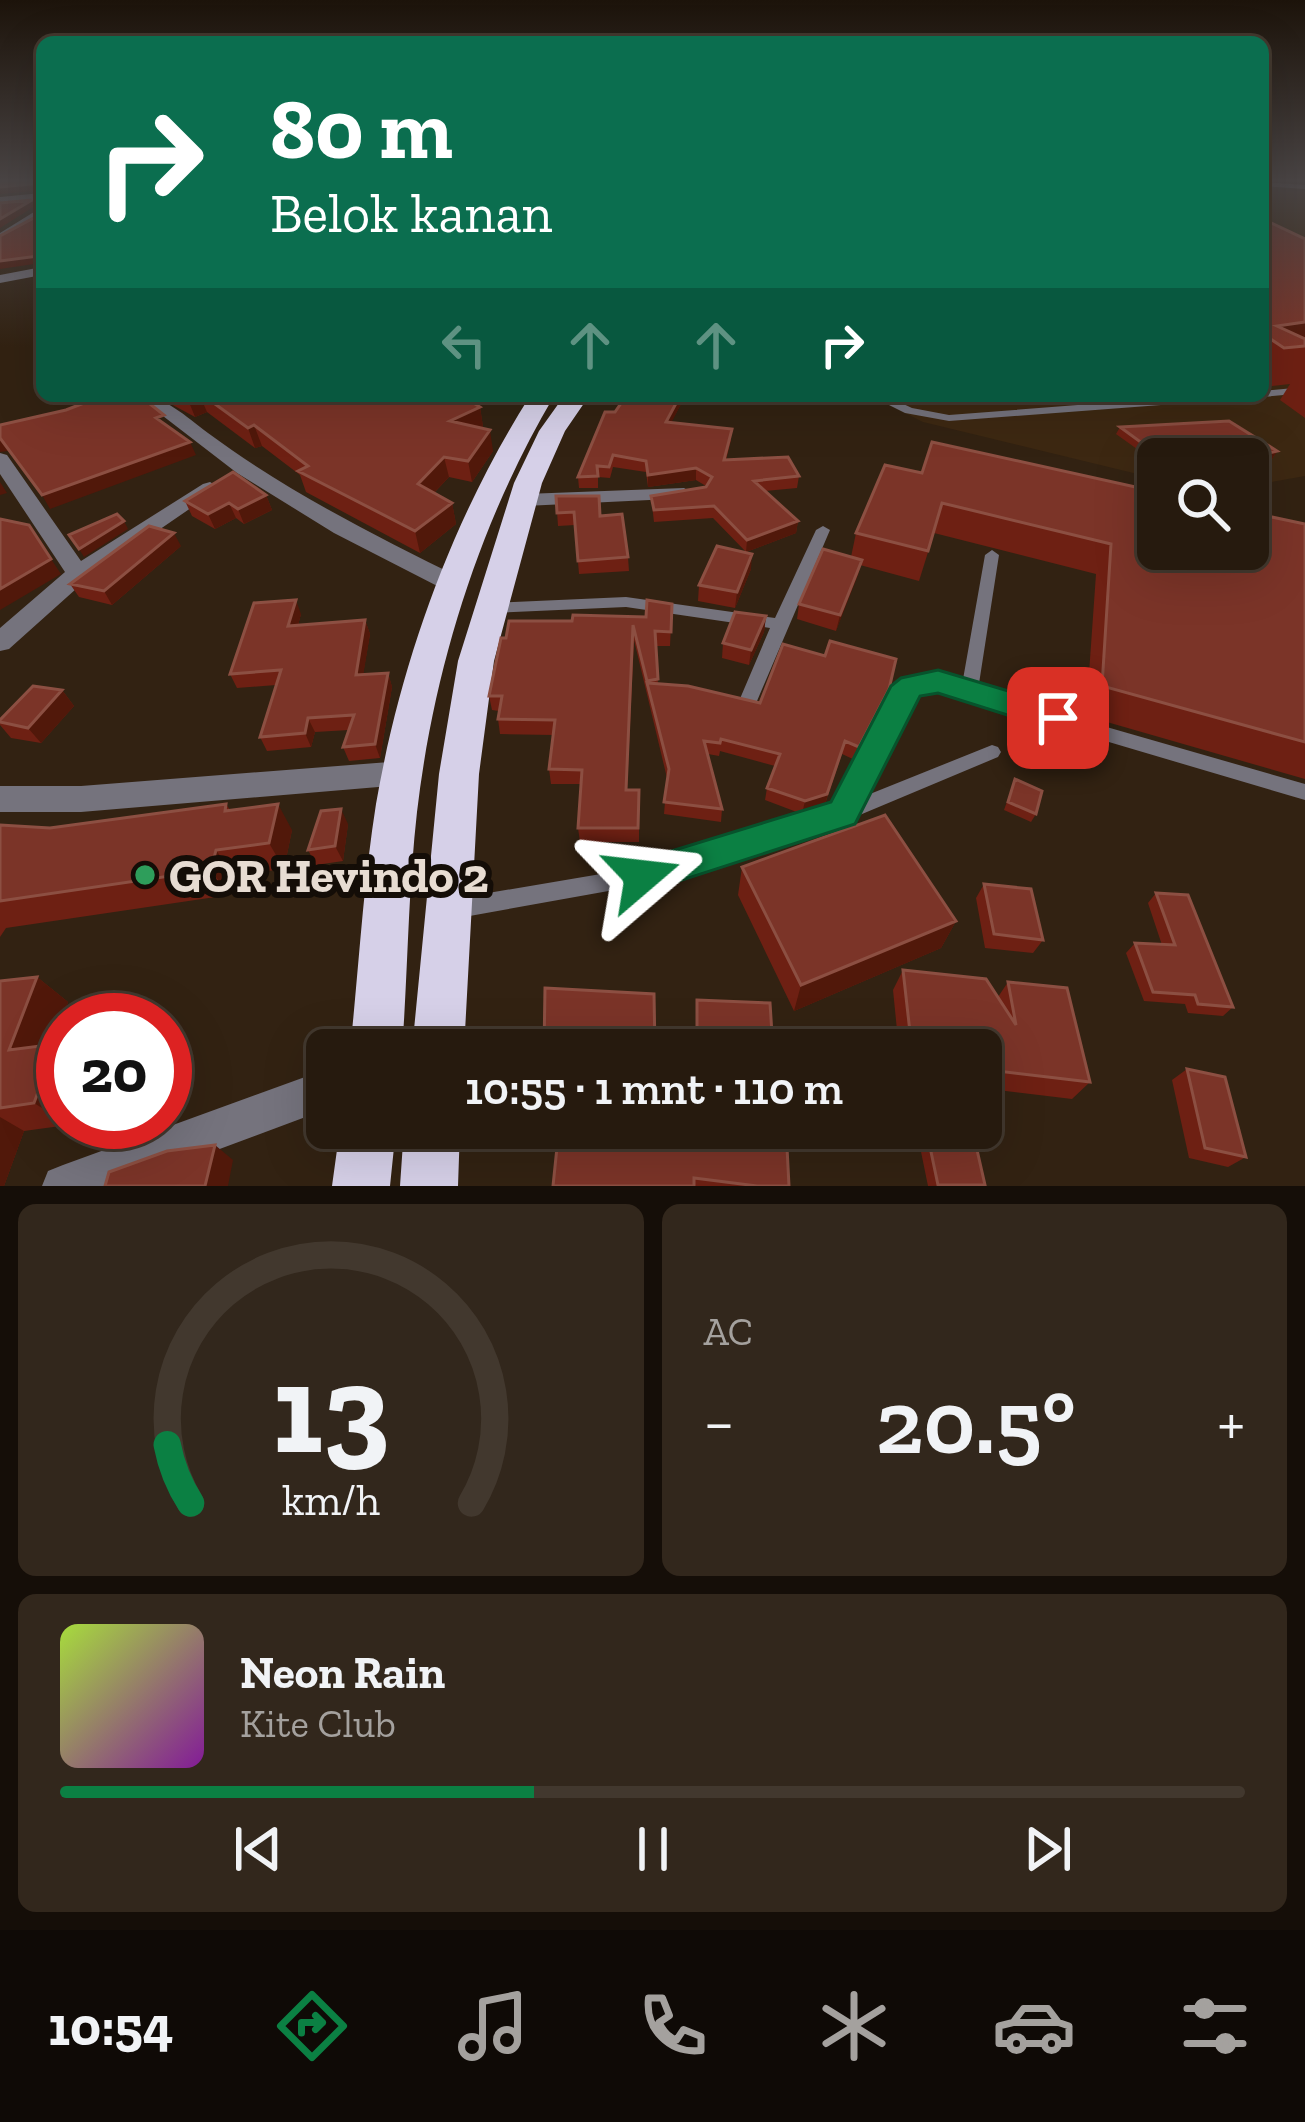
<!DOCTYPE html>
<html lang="id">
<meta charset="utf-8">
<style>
body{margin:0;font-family:"Zilla Slab",serif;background:#32271c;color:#f1f3f6;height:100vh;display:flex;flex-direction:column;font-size:45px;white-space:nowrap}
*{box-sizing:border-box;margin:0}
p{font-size:39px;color:#a4a19e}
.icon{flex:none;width:66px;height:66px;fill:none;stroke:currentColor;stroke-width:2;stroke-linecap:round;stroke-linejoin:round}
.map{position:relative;height:1186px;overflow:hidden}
.drawer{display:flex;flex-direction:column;gap:18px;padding:18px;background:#150e08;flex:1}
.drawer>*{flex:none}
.banner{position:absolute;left:36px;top:36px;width:1233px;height:366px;border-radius:18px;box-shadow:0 12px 48px #0002,0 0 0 3px #42382e;background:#0b6e4f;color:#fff;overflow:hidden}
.tools{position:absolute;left:1137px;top:438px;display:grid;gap:24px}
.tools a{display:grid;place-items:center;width:132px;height:132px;border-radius:18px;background:#261a0e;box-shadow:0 12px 48px #0002,0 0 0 3px #42382e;font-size:60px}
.speed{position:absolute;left:36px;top:993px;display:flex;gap:24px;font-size:60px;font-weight:700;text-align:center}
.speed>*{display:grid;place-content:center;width:156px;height:156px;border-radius:50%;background:#261a0e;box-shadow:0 12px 48px #0002,0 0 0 3px #42382e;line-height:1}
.speed .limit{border:18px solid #d22;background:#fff;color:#111}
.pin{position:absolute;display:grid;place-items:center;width:102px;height:102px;color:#fff;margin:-51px;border-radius:24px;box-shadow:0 6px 18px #0006}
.me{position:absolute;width:132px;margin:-66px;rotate:73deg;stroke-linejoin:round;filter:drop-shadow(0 0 9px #0008)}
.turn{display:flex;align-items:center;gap:42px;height:252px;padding:0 36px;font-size:54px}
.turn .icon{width:156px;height:156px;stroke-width:2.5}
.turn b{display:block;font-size:84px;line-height:102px}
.lanes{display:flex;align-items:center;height:114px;padding:0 36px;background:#0003;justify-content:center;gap:60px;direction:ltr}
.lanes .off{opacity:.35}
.big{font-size:90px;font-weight:600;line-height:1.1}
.drawer .card{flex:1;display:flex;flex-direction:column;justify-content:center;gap:18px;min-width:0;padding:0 42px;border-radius:18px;background:#32271c}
.drawer .dial{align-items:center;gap:0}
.dial svg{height:312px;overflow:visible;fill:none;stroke:#42382e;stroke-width:7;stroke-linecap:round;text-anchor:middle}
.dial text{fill:#f1f3f6;stroke:none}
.song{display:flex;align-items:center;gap:36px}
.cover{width:144px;height:144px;border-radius:18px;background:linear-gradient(135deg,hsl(80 70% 55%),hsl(290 70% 35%))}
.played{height:12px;border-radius:6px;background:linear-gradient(90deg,#0b8043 40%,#42382e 40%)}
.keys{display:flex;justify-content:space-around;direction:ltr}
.heat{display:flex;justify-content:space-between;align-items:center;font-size:66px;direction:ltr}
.drawer .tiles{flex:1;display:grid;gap:18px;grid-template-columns:1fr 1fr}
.card:last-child{grid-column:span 2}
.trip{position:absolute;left:306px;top:1029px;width:696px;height:120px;border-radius:18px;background:#261a0e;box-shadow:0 12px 48px #0002,0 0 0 3px #42382e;font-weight:600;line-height:120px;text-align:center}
.tab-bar{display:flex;height:192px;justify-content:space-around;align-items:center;background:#0f0a06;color:#a4a19e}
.tab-bar .icon{width:84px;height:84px}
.tab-bar .selected{color:#0b8043}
.tab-bar b{font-size:54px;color:#f1f3f6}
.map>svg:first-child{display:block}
</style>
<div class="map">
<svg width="1305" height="1186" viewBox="0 0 1305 1186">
<rect width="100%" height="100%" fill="#322212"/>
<path fill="#3d2812" d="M1263,190L1305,191V476L1248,486V459H1158V479L923,422L871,396H1263Z"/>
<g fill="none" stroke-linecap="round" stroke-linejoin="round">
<path fill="#75737d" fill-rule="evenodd" d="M1263,182L1305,185V189L1263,186Z
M1305,387V393L1263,397L1259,396H1263V391Z
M871,396H886L912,408L949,415L1195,396H1246L1240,399L949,421L905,413Z
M823,526L830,530L757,701L754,706L748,708L742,706L739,701L770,628L626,607L491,613L483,608L491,603L626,597L775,618L816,530Z
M992,550L999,555L978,690L1305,784V800L926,688L908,699L860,798L992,745L998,747L1001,752L998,757L843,822L642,885L453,919L446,916L442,909L446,902L453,899L642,867L836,808L896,690L924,675L962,685L985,555Z"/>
<path fill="#75737d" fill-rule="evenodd" d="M42,193V201L0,205V197Z
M42,207V217L0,243V233Z
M42,267V275L0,283V275Z
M137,396C166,396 185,416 208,433C288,492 375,536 463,579L467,585L455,593L447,591L334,533L237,473Z
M0,453L7,455L81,561L203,484L210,482L220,488L86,580L9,649L0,651V628L65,572L0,474Z
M684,488L694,494L691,498L525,506L514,500L525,494Z
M402,761L412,764L417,773L412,782L402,785L81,812H0V786H81Z
M327,1069V1109L120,1186H42L48,1171L63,1165Z"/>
<path fill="#d6d0e8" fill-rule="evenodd" d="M530,396H554C480,521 434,667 417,812C408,891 408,971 402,1050H350C359,968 363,886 376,804C401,661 452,519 530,396Z
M564,396H589L565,431L542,483L494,661L479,774L464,1050H412L439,774L458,661L514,483L539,431Z
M340,1128H396L390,1186H332Z
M404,1128H460L458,1186H400Z"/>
</g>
<path fill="#6e2013" d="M1263,219L1305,239V418L1280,400L1290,384L1263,387Z
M156,396H462L480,407L483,427L481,428L493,451L472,482L449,477L434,493L452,503L456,524L420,553L306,492L300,475L262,446L255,448L207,412L195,417Z
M626,396H681V404L671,422L731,440L726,460L799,476L797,488L765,491L798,521L796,533L746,552L713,518L654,522L651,496L706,486L696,480L648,487L646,472L613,467L610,478L598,477V488H579L578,477Z
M835,396H855L854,401Z
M1120,427L1277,451L1272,459L1248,464V459H1218L1209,453L1182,459H1158V464L1116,434Z
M922,473L1305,524V779L1086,716L1096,574L934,533L919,581L860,565L836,631L797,619L799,604L851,557L856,533Z
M266,495L272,510L244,524L236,518L215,529L192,516L185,501Z
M556,496L600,516L628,557L629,571L579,574L575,525L558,526Z
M181,546L112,605L79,597L70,584Z
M751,569L735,608L698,601L699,585Z
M672,604L670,646H656L658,684L760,703L885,702L855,760L842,754L824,807L802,814L765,800L767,788L775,766L720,751L719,756L708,754L722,809L721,822L664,814L667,778L634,640L627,790H639V842H580L578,828L581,784H551L549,769L554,735L500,734L498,719L499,711L492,710L489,696L506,638L572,621L646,617Z
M301,614L298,625L365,620L370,634L363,674L388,673L392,687L380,758L349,761L343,747L349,730L315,732L311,747L267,751L260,737L276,685L237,688L230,674Z
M766,616L764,632L749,665L722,658L723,643Z
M62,690L74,706L41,743L11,738L0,725V720Z
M1015,779L1036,814L1031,822L1004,810Z
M226,804L230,810L292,830L284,869L233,875L229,895L6,928L0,937V825L50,828Z
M348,824L343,861L316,865L308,850Z
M742,867L956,921L941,948L794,1011L738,895Z
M984,884L1043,940L1033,953L985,948L976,898Z
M1156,893L1233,1007L1223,1016L1188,1013L1185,1004L1144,1001L1126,953L1135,943L1162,945L1148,903Z
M903,970L998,997L1008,982L1090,1082L1072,1099L981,1088V1050H899L893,990Z
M37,977L68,1002L53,1044H56L63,1049V1122H69L68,1125L24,1131L4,1186H0V981Z
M1187,1069L1246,1157L1228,1167L1189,1158L1172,1080Z
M559,1128L789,1186H553Z
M925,1128H972L985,1185L928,1186L918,1137Z"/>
<path fill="#51180a" d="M42,183V190L0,194V187Z
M32,200L35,206L0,228V219Z
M38,256L41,263L0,269V261Z
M1305,322V346L1277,326Z
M190,396H200L207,412L195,417L187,397Z
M680,396H681V404L666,433V422Z
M480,407L483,427L454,441L450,421Z
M254,425L262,446L255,448L248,428Z
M490,430L493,451L472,482L468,461Z
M0,438L8,451L0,452Z
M190,442L196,455L50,509L42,495Z
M1213,446L1209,453L1182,459H1160L1161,457Z
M1277,451L1272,459L1248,464V459H1243Z
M444,457L449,477L422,505L418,484Z
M696,468V480L648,487V475Z
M0,482L7,493L0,495Z
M266,495L272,510L244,524L238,509Z
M229,503L236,518L215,529L208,514Z
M452,503L456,524L420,553L415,531Z
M124,521L128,529L84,557L79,549Z
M798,521L796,533L746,552L747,540Z
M174,533L181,546L112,605L104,591Z
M752,554L751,569L735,608L737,592Z
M51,559L61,574L0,610V589Z
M862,560L858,575L836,631L840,615Z
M296,600L301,614L294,640L288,626Z
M766,616L764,632L749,665L751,650Z
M365,620L370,634L361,689L356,675Z
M388,673L392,687L380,758L375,744Z
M889,689L885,702L855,760L859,747Z
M62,690L74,706L41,743L28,728Z
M308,718L315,732L311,747L305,733Z
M845,741L824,807L802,814L805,801Z
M278,804L292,830L284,869L269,843Z
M341,809L348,824L343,861L335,846Z
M216,850L233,875L229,895L211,870Z
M956,921L941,948L794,1011L801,985Z
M37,977L68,1002L43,1073L9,1050Z
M56,1044L63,1049V1121L34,1103Z
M0,1117L24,1131L4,1186H0Z
M215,1145L233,1160L228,1186H205Z"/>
<path fill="#7b3428" stroke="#8c4f42" stroke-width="3" d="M0,181H42V183L0,187Z
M42,188V258L38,256L0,261V236L41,214Z
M32,200L0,219V203Z
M1263,219L1305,239V322L1277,326L1305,339V346L1284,348L1263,334Z
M102,396H140L164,415L156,418L190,442L42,495L0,438V425L66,410Z
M204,396H462L480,407L450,421L490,430L468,461L444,457L418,484L452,503L415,531L298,471L308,466L254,425L248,428Z
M626,396H680L666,422L732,429L724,460L788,457L799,476L754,481L798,521L747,540L714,506L654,510L651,496L706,487L712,477L696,468L648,475L646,461L613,455L609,467L597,466L598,476L578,477L605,412H615Z
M1229,421L1277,451L1243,459H1233L1213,446L1161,457L1120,427Z
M932,442L1158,492V549H1248V512L1305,524V742L1102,686L1111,544L942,503L928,551L856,533L885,465L922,473Z
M233,472L266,495L238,509L229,503L208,514L185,501Z
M556,496H599L600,516L622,514L628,557L578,561L574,512L557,513Z
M117,514L124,521L79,549L69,535Z
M0,519L29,525L51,559L0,589Z
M149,526L174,533L104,591L70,584Z
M717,546L752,554L737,592L699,585Z
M823,549L862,560L840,615L799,604Z
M296,600L288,626L365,620L356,675L388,673L375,744L343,747L354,715L308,718L305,733L260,737L281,670L230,674L254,603Z
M647,600L672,604L671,632L655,631L658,679L647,681L633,625L626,790H639L638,828H578L582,770L549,769L555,720L498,719L502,696H489L501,638H506L509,621H572L573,615L646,617Z
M735,612L766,616L751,650L723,643Z
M830,641L896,659L889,689L859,747L845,741L827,794L805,801L767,788L780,754L721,739L720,743L704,741L722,809L664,802L669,769L647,683L688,686L760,703L783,644L825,656Z
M33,686L62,690L28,728L0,722V720Z
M1015,779L1042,791L1036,814L1008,802Z
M226,804L225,811L278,804L269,843L216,850L211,870L0,901V825L50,828Z
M341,809L335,846L308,850L321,811Z
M885,815L956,921L801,985L742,867Z
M984,884L1031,889L1043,940L994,934Z
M1156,893L1188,895L1233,1007L1198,1004L1195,995L1153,992L1135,943L1175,945Z
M903,970L986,979L1016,1025L1008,982L1067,988L1090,1082L981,1069V1050H912Z
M37,977L9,1050L56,1044L34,1103L0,1108V981Z
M545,988L654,994L655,1050H544Z
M697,1000L770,1003L773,1050H697Z
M1187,1069L1225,1077L1246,1157L1205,1148Z
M559,1128H786L789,1186H757L694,1178V1186H553Z
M926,1128H972L985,1185H938Z
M215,1145L205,1186H105L109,1172L167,1151Z"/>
<linearGradient id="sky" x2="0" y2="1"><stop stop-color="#1c130a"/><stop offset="0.52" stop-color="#494444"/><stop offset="1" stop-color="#494444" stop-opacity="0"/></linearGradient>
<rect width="1305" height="347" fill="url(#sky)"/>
<path fill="#0b8043" stroke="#07532c" stroke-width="3" d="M938,670L1069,709L1073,718L1069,727L1058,731L938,693L920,696L855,824L642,893L629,888L623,876L629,864L831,802L891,686L901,678Z"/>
<circle fill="#2e9e5b" stroke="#140d07" stroke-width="4.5" cx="145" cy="875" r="12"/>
<g text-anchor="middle" stroke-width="12" stroke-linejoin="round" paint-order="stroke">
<g font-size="48" font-weight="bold" fill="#e7dcd2" stroke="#140d07" text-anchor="start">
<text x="169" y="892">GOR Hevindo 2</text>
</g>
</g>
</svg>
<div class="tools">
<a><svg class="icon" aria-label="search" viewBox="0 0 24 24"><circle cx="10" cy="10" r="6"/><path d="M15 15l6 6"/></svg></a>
</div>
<div class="speed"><div class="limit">20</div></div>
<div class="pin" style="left:1058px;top:718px;background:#d93025"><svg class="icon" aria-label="arrive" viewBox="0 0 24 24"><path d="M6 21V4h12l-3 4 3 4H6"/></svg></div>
<svg class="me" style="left:642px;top:876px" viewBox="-20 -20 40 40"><path d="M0-17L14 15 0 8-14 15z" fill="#0b8043" stroke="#fff" stroke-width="4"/></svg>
<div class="trip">10:55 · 1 mnt · 110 m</div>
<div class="banner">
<div class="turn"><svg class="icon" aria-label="right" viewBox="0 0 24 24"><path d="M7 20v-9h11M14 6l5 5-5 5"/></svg><div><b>80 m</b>Belok kanan</div></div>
<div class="lanes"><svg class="icon off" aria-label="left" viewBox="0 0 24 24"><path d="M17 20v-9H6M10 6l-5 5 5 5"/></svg><svg class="icon off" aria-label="ahead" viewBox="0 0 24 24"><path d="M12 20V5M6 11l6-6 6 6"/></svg><svg class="icon off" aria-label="ahead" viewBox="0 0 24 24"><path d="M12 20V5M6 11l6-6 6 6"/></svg><svg class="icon" aria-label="right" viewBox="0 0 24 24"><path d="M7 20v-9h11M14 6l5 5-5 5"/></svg></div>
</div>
</div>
<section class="drawer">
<div class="tiles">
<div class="card dial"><svg viewBox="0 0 100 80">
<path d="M14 69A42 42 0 1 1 86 69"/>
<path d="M14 69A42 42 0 0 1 8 54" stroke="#0b8043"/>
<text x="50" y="56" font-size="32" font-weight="700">13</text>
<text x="50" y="72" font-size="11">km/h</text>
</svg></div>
<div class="card"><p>AC</p>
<div class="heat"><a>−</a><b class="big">20.5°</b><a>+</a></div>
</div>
<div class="card">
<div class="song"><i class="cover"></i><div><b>Neon Rain</b><p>Kite Club</p></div></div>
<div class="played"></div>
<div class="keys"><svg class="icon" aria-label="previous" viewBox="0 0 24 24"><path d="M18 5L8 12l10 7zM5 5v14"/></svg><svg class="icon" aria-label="pause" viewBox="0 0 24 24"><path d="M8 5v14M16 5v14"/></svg><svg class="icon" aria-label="next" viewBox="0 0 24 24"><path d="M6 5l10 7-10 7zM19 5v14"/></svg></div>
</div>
</div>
</section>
<nav class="tab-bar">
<b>10:54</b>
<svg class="icon selected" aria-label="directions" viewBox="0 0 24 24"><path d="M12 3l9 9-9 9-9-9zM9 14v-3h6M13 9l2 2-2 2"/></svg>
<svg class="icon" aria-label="music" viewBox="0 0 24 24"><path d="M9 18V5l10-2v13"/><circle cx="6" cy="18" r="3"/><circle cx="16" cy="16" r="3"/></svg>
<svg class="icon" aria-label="phone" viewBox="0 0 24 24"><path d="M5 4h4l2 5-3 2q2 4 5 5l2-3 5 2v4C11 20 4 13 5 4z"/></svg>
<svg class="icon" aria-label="climate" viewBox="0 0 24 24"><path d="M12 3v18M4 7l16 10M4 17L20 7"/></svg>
<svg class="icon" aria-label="car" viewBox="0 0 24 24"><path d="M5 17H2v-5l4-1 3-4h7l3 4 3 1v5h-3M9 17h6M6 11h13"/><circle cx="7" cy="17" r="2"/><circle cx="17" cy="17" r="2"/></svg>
<svg class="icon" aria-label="filters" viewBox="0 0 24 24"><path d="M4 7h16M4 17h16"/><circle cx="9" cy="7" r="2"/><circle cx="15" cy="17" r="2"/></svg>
</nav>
